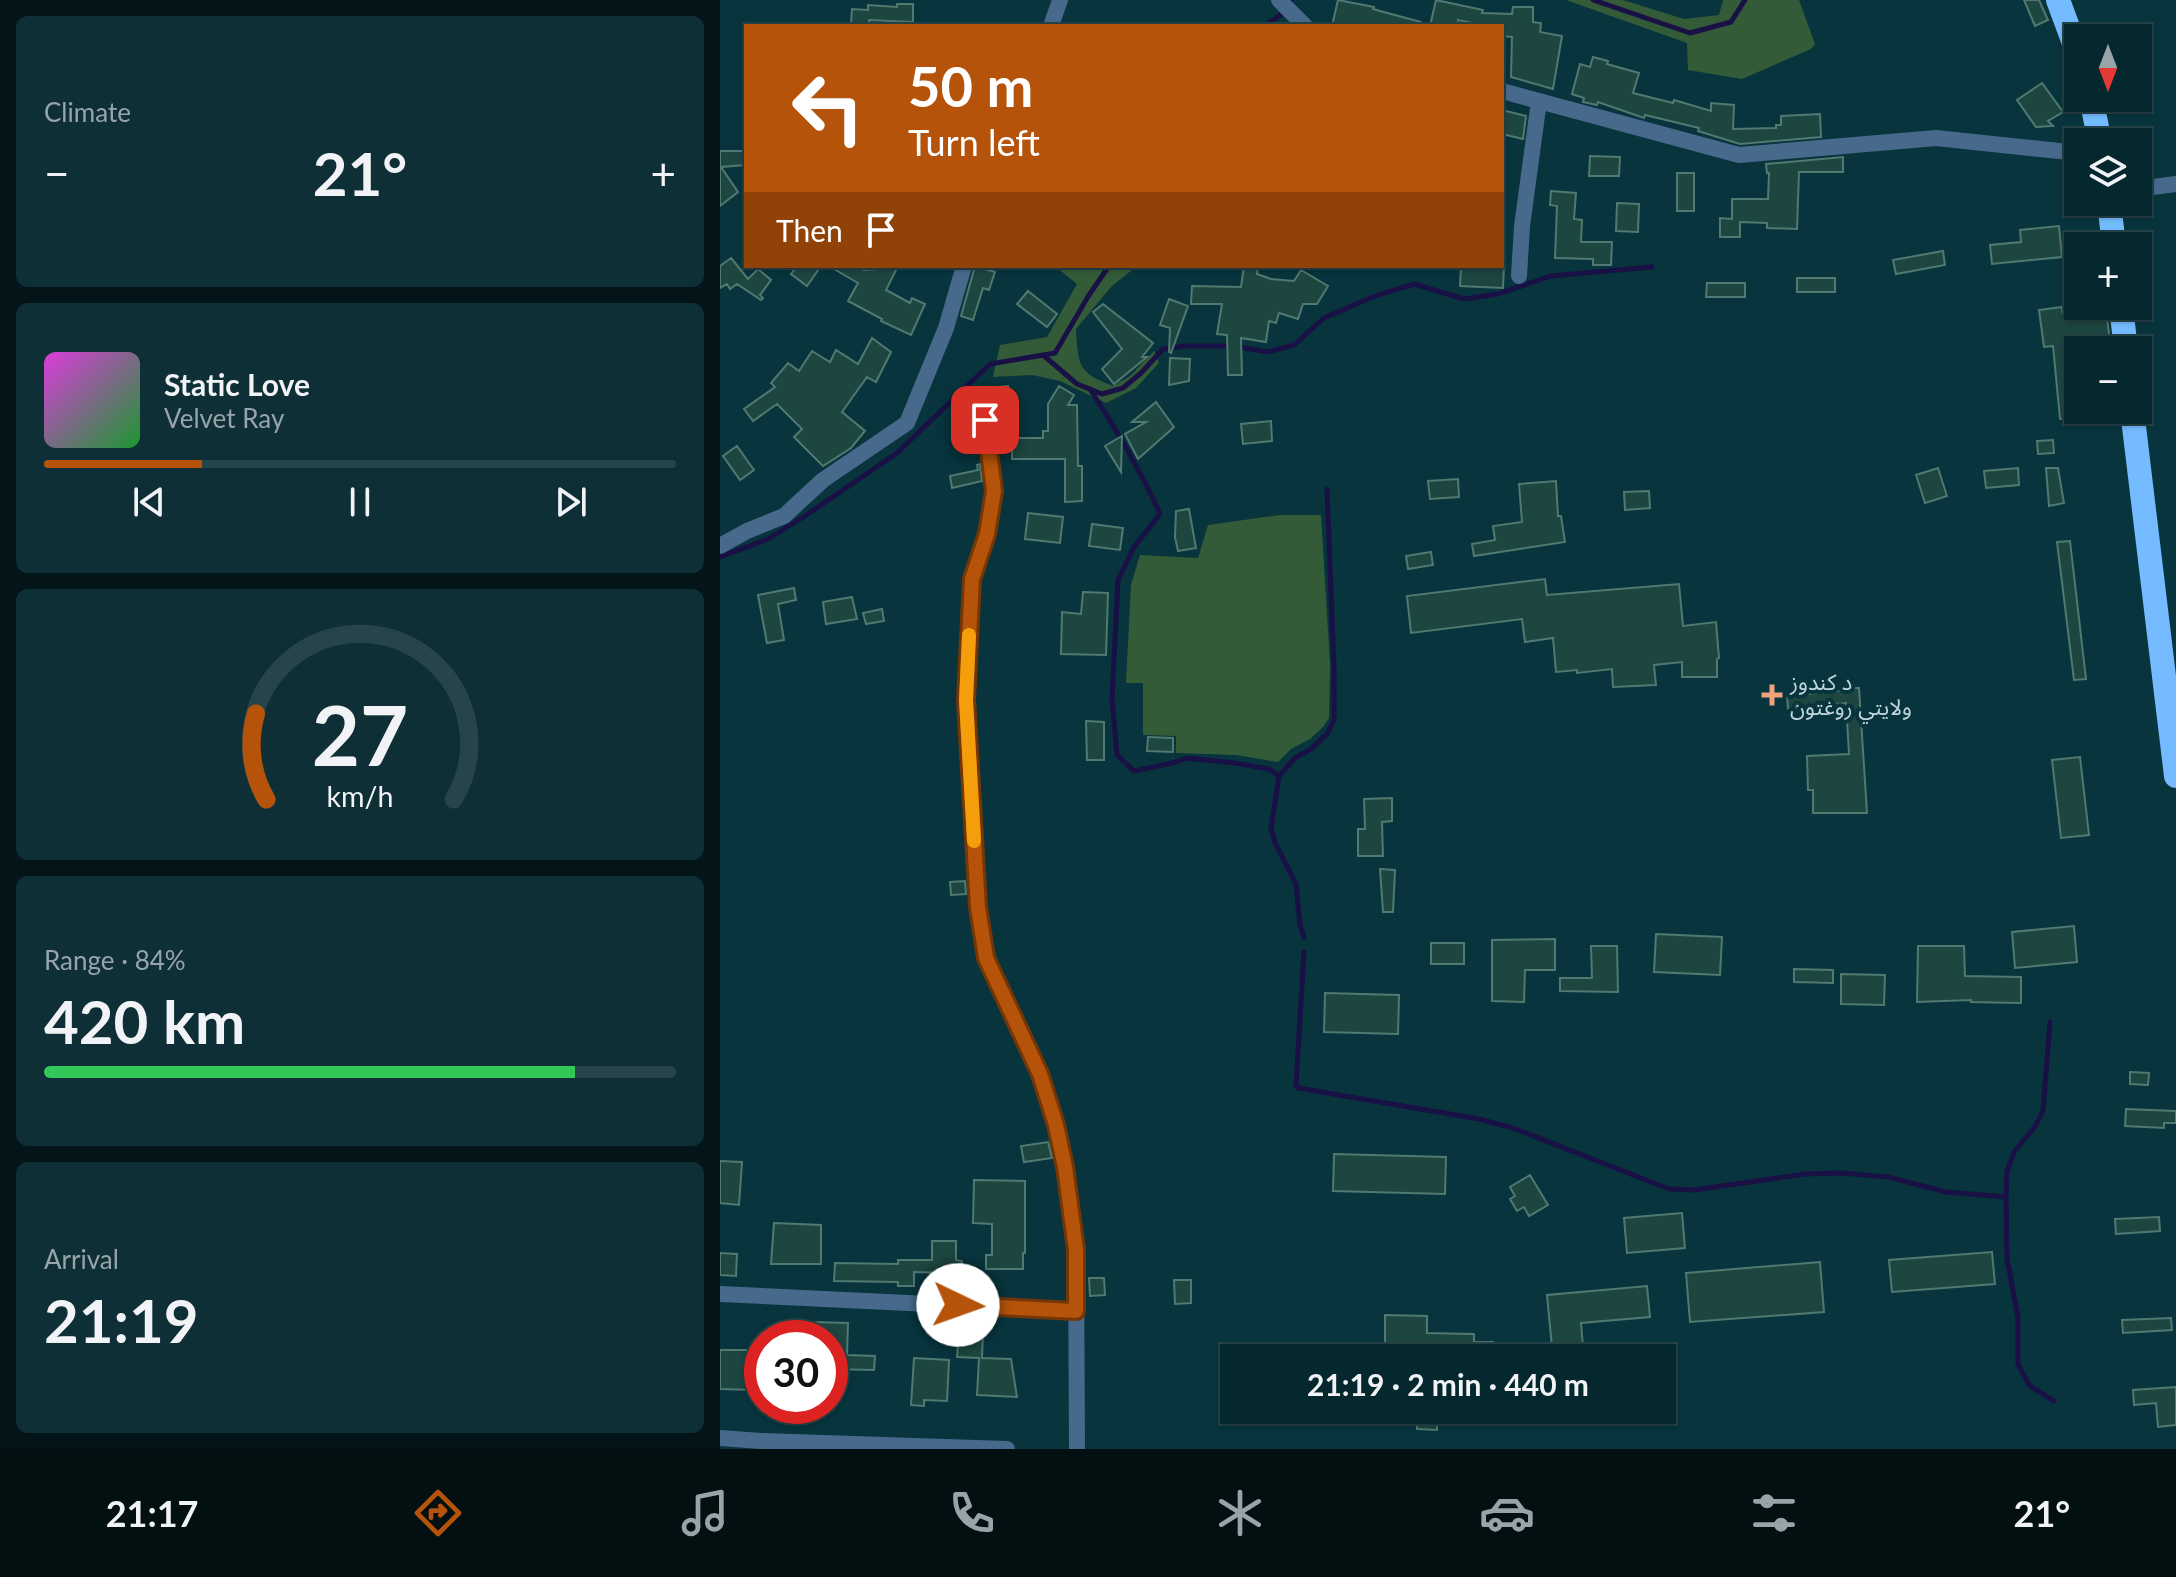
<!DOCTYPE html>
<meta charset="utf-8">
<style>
body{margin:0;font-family:Lato,"Noto Sans Arabic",sans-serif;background:#0e2f36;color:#f1f3f6;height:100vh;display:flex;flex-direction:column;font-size:30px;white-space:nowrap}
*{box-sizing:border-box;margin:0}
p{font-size:26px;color:#97a5aa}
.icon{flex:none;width:44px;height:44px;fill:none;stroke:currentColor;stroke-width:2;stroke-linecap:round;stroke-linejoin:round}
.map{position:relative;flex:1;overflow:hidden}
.sheet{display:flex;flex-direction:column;gap:16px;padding:16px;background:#031519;width:720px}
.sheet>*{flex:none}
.top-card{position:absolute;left:24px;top:24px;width:760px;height:244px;border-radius:0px;box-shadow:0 2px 6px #0004,0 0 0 2px #26444a;background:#b45309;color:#fff;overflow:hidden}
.needle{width:52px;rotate:180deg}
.buttons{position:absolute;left:1344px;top:24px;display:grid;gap:16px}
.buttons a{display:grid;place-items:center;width:88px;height:88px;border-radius:0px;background:#05272e;box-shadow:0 2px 6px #0004,0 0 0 2px #26444a;font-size:40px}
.speed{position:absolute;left:24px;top:1320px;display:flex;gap:16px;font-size:40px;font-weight:700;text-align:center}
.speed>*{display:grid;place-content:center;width:104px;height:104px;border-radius:50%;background:#05272e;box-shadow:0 2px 6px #0004,0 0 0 2px #26444a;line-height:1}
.speed .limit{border:12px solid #d22;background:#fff;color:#111}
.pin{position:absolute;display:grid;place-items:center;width:68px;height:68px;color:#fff;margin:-34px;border-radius:16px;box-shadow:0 4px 12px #0006}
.me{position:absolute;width:88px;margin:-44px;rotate:93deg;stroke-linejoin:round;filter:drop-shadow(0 0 6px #0008)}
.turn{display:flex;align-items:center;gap:28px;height:168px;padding:0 32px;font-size:36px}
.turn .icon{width:104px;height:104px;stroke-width:2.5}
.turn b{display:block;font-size:56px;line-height:68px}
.then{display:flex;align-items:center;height:76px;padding:0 32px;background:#0003;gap:16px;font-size:30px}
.big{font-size:60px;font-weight:700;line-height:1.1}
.sheet .tile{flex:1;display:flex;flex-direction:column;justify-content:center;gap:12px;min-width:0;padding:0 28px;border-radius:12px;background:#0e2f36}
.sheet .dial{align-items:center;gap:0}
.dial svg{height:208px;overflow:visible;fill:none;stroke:#26444a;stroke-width:7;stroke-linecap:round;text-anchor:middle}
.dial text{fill:#f1f3f6;stroke:none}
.song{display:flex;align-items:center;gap:24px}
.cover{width:96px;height:96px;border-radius:12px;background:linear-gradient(135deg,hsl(300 70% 55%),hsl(130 70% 35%))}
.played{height:8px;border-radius:4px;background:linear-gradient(90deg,#b45309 25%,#26444a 25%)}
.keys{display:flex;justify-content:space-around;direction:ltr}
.heat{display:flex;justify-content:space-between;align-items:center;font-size:44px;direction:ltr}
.charge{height:12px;border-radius:6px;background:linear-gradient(90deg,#34c759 84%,#26444a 0)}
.trip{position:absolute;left:500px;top:1344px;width:456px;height:80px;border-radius:0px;background:#05272e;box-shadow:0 2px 6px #0004,0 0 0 2px #26444a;font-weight:700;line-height:80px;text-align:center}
.tabs{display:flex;height:128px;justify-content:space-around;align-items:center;background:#021012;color:#97a5aa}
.tabs .icon{width:56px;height:56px}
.tabs .selected{color:#b45309}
.tabs b{font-size:36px;color:#f1f3f6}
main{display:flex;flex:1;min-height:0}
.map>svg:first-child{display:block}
</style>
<main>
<section class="sheet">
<div class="tile"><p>Climate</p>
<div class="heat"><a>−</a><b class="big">21°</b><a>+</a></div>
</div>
<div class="tile">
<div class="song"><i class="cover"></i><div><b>Static Love</b><p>Velvet Ray</p></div></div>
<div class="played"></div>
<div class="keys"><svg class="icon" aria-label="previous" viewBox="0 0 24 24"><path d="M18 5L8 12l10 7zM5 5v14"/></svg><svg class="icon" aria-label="pause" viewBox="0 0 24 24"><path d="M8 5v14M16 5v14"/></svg><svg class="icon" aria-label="next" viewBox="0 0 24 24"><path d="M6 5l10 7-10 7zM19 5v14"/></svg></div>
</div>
<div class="tile dial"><svg viewBox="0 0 100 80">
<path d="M14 69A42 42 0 1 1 86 69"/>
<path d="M14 69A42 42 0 0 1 10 36" stroke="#b45309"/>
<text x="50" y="56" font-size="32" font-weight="700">27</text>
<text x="50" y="72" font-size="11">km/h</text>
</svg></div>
<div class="tile"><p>Range · 84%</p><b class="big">420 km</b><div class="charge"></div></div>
<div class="tile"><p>Arrival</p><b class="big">21:19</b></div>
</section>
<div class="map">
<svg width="1456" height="1449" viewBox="0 0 1456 1449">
<rect width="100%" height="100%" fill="#07343d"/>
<path fill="#345b38" d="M846,0H903L964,19L999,15L1003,0H1079L1095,44L1091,49L1022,79L968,70L967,43Z
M338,266H417L392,286L356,329C358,365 358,373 393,386L410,376L434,351L439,363L416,388L386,403L340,381L312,375L273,377L280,345L327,337L357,284L337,268Z
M560,515H601L610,664L609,718L603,727L590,739L571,749L558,762L516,755L456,753V736L423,735V683H406L411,585L420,555L478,558L488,525Z"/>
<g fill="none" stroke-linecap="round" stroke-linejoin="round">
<path stroke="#191145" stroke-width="5" d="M873,0L970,33L1011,22L1025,0
M545,26L563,13L571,0
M323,355L357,384L382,394L403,388L421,373L443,349L464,346H512L548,352L574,345L604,318L655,296L694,284L744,299L778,294L831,276L932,267
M370,389C396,429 421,471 440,514L414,547L398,580L392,699L397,755L414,771L457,762L466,758L515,763L549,769L559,776L551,828L555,843L576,884L580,925L584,937
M0,557L48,539L85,516L177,453L270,364L335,353L369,295L389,266
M559,776L575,758L591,749L607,734L614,720V668L607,489
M584,952L576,1085L578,1088L759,1119L793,1128L949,1189L974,1190L1085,1174L1121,1173L1168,1177L1226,1192L1286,1197
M1330,1022L1323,1111L1316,1125L1294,1152L1287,1172L1286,1197L1287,1258L1298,1317V1364L1309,1385L1334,1401"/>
</g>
<path fill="#1c463f" stroke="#507971" stroke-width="2" d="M618,0L654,7L653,9L701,22V26H612Z
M716,0L763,10L762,13L792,14L793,7H813V22L821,23L820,32L842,36L833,89L791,77L792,37L782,36V26H767L738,20V26H710Z
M1304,0H1319L1328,20L1315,26Z
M177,4H193V22L149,20V24L131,23L132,9L148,10V5L177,7Z
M873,57L888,61L887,64L919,73L913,93L953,103L954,100L991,111V103L1014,105L1013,129L1056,128V125H1061V116L1100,114L1101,137L1020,144L978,131L979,128L925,115L924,118L878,102L877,105L863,102L864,98L852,94L860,64L870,67Z
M1322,83L1343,112L1328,121L1333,126L1316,127L1297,100Z
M782,110L806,116L803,139L782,134Z
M0,151H26V165L1,167L18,192L0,206Z
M870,156L900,157L899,176H869Z
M1123,157V172H1079L1077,229L1047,228V223L1020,222V237H1000V218L1012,219V199H1048L1049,173H1047L1046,164Z
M957,173H974V211H957Z
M831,191L856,193L854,219L862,220L861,242H892L891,265H873V259L835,258L837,206L830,205Z
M897,203L919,204L918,232L896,231Z
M1339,226L1342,257L1272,264L1270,245L1301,242L1300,230Z
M1223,251L1225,265L1176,274L1173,260Z
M11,258L28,279L38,269L51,280L40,295L43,298L41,300L17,284L10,289L7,284L0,288V266Z
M77,266H101L87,286L71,274Z
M109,266H137L144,270L157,269L158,266H178L166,290L190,303L192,298L205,304L191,335L161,321L162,319L128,301L138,283Z
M255,266L275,272L269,290L263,288L253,320L241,316Z
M524,266H538L537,274L551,279L574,281L581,270L608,286L597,304H583L578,319L559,313L556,323L549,321L546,342L521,338L522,375H508L507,335L497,334L502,304H471L472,286L521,287Z
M741,266L784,267L783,288L740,286Z
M1077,278H1115V292H1077Z
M987,283H1025V297H986Z
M308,291L337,314L327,327L297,304Z
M449,299L468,306L451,353L449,352L450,328L440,325Z
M383,304L433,343L422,357H427L394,384L382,369L402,349L373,312Z
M1342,307V312L1350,311L1351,313L1386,309L1390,342L1358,346V417L1340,419L1333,346L1324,347L1319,310Z
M152,338L171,352L156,382L147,377L122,412L145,431L131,448L103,466L74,437L82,429L57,404L33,421L24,409L55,387L51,383L68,363L79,371L92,351L110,362L116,350L138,364Z
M450,358L470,359L469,381L449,385Z
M288,386L294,425L277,424L268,388Z
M339,386L354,395L348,405H357L358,466H362V501L345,502V459H292V438H323V431H328V404Z
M436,402L454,427L418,459L405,434L426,422H412Z
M551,421L552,441L523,444L521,424Z
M402,436L401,472L385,446Z
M1333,440L1334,453L1318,454L1317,441Z
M17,446L34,470L20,480L3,456Z
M260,464L262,481L232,488L230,476L258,470L257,465Z
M1218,468L1227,496L1205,503L1196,475Z
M1298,468L1299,485L1266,488L1264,471Z
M1326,468H1338L1344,503L1329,506Z
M738,479L739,497L710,499L708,481Z
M836,481L838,516H841L845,542L754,556L752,544L775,540L773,526L802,522L799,484Z
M929,491L930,508L905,510L904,492Z
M469,509L476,548L458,551L455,537L456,511Z
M308,513L343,517L340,543L305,539Z
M372,524L403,528L400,550L369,546Z
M1350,541L1366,679L1354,680L1337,542Z
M711,552L713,565L688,569L686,556Z
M825,579L827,595L959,584L963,626L996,622L999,658L997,659V677H962V662L934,665L936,685L893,687L892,669L857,673V670L836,672L833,638L805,642L802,619L691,633L687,596Z
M74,588L76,600L58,604L64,640L47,643L38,595Z
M363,592L388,593L386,655L341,654L342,612L361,614Z
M132,597L137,619L106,624L103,602Z
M162,609L164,621L146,624L143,613Z
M1126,688H1139L1147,813H1093V790H1088L1087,756L1129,754L1126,703L1068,709L1067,696L1126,690Z
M366,721L384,722V760H367Z
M428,737L453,738V752L427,751Z
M1360,757L1369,835L1341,838L1332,760Z
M672,798V821L662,822L663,856H638V829H645L644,799Z
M660,869L675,870L673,912H663Z
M245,881L246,894L231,895L230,882Z
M1354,926L1357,962L1295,968L1292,932Z
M936,934L1002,937L1000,975L934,972Z
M835,939V970H805L804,1002L772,1001V940Z
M711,943H744V964H711Z
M871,946H897L898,992L840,991V978H872Z
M1198,946H1244L1245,976L1301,977V1003L1251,1002V1000L1197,1002Z
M1074,969L1113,970V983L1074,982Z
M1121,974L1165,975L1164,1005L1121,1004Z
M605,993L679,995L678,1034L604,1032Z
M1410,1072L1429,1073L1428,1085L1410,1084Z
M1406,1109L1456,1111V1123H1444V1128L1405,1126Z
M328,1142L332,1158L304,1162L301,1146Z
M614,1154L726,1157L725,1194L613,1191Z
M0,1161L22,1162L19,1205L0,1203Z
M810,1175L828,1205L809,1216L804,1207L797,1211L790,1199L795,1196L790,1187Z
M254,1180L305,1181V1253H303V1269H266V1255H272V1224L253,1223Z
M962,1213L965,1248L907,1253L904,1218Z
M1439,1217L1440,1231L1396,1234L1395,1219Z
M54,1223L101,1225V1264H51Z
M212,1241H236V1260L242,1261V1288H228V1273L194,1272V1286H178V1282L114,1281L115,1263L178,1264V1260H212Z
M1272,1252L1275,1284L1172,1292L1169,1260Z
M0,1253L17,1254L16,1276L0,1275Z
M1100,1262L1104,1312L970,1322L966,1273Z
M369,1278H384L385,1295L370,1296Z
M454,1280H471V1303L455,1304Z
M927,1286L930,1317L861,1323L864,1358H833L827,1295Z
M665,1315L707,1316V1333L754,1334V1342H773V1358H751V1353H722V1358H665Z
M1451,1318L1452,1330L1403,1333L1402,1320Z
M93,1322L128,1323L127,1355L155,1356L154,1370L110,1369V1338H93Z
M239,1330L263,1332L262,1358L291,1359L297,1397L257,1395L259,1358L237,1357Z
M0,1350H37L35,1390L0,1389Z
M194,1358L229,1360L227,1401L204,1400V1406L191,1405Z
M1456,1387V1425L1438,1427L1436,1403L1414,1405L1413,1390Z
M697,1413H717V1430L697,1429Z"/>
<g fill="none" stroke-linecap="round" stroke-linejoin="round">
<path stroke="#476a8c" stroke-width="16" d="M559,0L585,26
M331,26L340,0
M782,91L1019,155L1216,138L1358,153
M1418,189L1456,184
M799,276L802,226L819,101
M265,420L274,491L267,534L252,579L246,700L258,907L266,958L320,1074L336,1125L345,1167L356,1250L357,1449
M0,546L27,531L64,516L103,480L187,423L226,328L244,266
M0,1294L356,1311
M0,1438L41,1441L287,1449"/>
<path stroke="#74bbff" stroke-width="24" d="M1338,0L1358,54
M1371,98L1380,142
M1389,202L1394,246
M1401,306L1406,350
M1412,410L1456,776"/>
</g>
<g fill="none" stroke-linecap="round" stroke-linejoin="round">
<g stroke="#753606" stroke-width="20">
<path id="route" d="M238,1305L356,1311V1250L345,1167L336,1125L320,1074L266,958L258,907L246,700L252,579L267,534L274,491L265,420"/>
</g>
<use href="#route" stroke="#b45309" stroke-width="14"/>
<path stroke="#f59e0b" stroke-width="14" d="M249,635L246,700L254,841"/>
</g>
<path fill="#f2a17e" stroke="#07343d" stroke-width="3" d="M1048 683h8v8h8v8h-8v8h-8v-8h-8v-8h8z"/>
<g text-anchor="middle" stroke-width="8" stroke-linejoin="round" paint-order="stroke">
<g font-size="22" fill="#c1d7dc" stroke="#07343d" text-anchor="start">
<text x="1070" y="690">د کندوز<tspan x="1070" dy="25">ولایتي روغتون</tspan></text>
</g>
</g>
</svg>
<div class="buttons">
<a><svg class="needle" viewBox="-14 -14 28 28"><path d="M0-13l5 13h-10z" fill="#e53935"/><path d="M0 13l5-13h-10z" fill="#97a5aa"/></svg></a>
<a><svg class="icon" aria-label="layers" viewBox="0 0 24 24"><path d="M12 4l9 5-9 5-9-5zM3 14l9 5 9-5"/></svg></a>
<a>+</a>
<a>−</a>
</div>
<div class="speed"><div class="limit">30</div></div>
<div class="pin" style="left:265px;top:420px;background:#d93025"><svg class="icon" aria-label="arrive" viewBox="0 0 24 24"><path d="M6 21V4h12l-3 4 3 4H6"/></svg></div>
<svg class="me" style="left:238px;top:1305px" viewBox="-20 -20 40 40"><circle r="19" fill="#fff"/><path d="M0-13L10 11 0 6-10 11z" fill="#b45309"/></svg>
<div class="trip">21:19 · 2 min · 440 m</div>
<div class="top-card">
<div class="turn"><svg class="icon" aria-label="left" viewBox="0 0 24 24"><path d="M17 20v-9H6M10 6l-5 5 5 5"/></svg><div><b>50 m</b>Turn left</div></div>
<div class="then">Then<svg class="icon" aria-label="arrive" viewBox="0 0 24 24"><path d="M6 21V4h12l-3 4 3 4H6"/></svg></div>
</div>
</div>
</main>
<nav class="tabs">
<b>21:17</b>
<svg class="icon selected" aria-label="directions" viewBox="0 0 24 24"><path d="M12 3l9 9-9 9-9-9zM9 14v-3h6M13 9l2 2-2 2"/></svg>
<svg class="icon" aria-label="music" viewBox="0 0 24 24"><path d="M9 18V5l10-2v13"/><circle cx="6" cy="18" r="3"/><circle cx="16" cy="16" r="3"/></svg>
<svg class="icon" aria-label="phone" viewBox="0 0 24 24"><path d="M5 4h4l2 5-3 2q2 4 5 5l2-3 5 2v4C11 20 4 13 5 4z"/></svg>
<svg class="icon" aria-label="climate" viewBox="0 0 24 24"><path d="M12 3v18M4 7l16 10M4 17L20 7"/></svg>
<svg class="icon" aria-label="car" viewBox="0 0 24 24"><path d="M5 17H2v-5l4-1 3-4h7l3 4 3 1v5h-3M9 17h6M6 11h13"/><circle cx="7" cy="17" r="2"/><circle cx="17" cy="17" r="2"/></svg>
<svg class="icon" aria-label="filters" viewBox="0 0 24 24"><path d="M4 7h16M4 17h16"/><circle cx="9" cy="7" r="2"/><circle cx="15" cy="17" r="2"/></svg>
<b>21°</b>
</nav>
